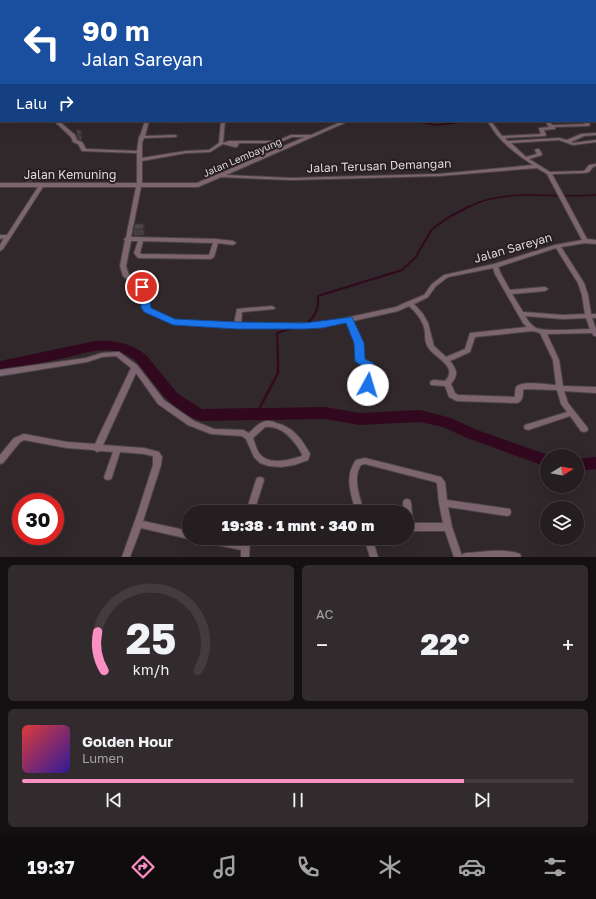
<!DOCTYPE html>
<html lang="id">
<meta charset="utf-8">
<style>
body{margin:0;font-family:"Golos Text",sans-serif;background:#312b2e;color:#f1f3f6;height:100vh;display:flex;flex-direction:column;font-size:15px;white-space:nowrap}
*{box-sizing:border-box;margin:0}
p{font-size:13px;color:#a3a2a5}
.icon{flex:none;width:22px;height:22px;fill:none;stroke:currentColor;stroke-width:2;stroke-linecap:round;stroke-linejoin:round}
.map{position:relative;height:557px;overflow:hidden}
.sheet{display:flex;flex-direction:column;gap:8px;padding:8px;background:#141012;flex:1}
.sheet>*{flex:none}
.banner{position:absolute;left:0px;top:0px;width:596px;height:122px;box-shadow:0 4px 16px #0002,0 0 0 1px #423c3f;background:#1a4fa0;color:#fff;overflow:hidden}
.needle{width:26px;rotate:79deg}
.tools{position:absolute;left:540px;top:449px;display:grid;gap:8px}
.tools a{display:grid;place-items:center;width:44px;height:44px;border-radius:50%;background:#251e21;box-shadow:0 4px 16px #0002,0 0 0 1px #423c3f;font-size:20px}
.speed{position:absolute;left:12px;top:493px;display:flex;gap:8px;font-size:20px;font-weight:700;text-align:center}
.speed>*{display:grid;place-content:center;width:52px;height:52px;border-radius:50%;background:#251e21;box-shadow:0 4px 16px #0002,0 0 0 1px #423c3f;line-height:1}
.speed .limit{border:6px solid #d22;background:#fff;color:#111}
.pin{position:absolute;display:grid;place-items:center;width:34px;height:34px;color:#fff;margin:-17px;border:2px solid #fff;border-radius:50%;box-shadow:0 1px 4px #0007}
.me{position:absolute;width:44px;margin:-22px;rotate:6deg;stroke-linejoin:round;filter:drop-shadow(0 0 3px #0008)}
.turn{display:flex;align-items:center;gap:14px;height:84px;padding:0 16px;font-size:18px}
.turn .icon{width:52px;height:52px;stroke-width:2.5}
.turn b{display:block;font-size:28px;line-height:34px}
.then{display:flex;align-items:center;height:38px;padding:0 16px;background:#0003;gap:8px;font-size:15px}
.big{font-size:30px;font-weight:800;line-height:1.1}
.sheet .tile{flex:1;display:flex;flex-direction:column;justify-content:center;gap:6px;min-width:0;padding:0 14px;border-radius:6px;background:#312b2e}
.sheet .dial{align-items:center;gap:0}
.dial svg{height:104px;overflow:visible;fill:none;stroke:#423c3f;stroke-width:7;stroke-linecap:round;text-anchor:middle}
.dial text{fill:#f1f3f6;stroke:none}
.song{display:flex;align-items:center;gap:12px}
.cover{width:48px;height:48px;border-radius:6px;background:linear-gradient(135deg,hsl(0 70% 55%),hsl(250 70% 35%))}
.played{height:4px;border-radius:2px;background:linear-gradient(90deg,#fc8fc2 80%,#423c3f 80%)}
.keys{display:flex;justify-content:space-around;direction:ltr}
.heat{display:flex;justify-content:space-between;align-items:center;font-size:22px;direction:ltr}
.sheet .tiles{flex:1;display:grid;gap:8px;grid-template-columns:1fr 1fr}
.tile:last-child{grid-column:span 2}
.trip{position:absolute;left:182px;top:505px;width:232px;height:40px;border-radius:20px;background:#251e21;box-shadow:0 4px 16px #0002,0 0 0 1px #423c3f;font-weight:800;line-height:40px;text-align:center}
.dock{display:flex;height:64px;justify-content:space-around;align-items:center;background:#0f0c0d;color:#a3a2a5}
.dock .icon{width:28px;height:28px}
.dock .selected{color:#fc8fc2}
.dock b{font-size:18px;color:#f1f3f6}
.map>svg:first-child{display:block}
</style>
<div class="map">
<svg width="596" height="557" viewBox="0 0 596 557">
<rect width="100%" height="100%" fill="#31282c"/>
<g fill="none" stroke-linecap="round" stroke-linejoin="round">
<path stroke="#31081e" stroke-width="1.5" d="M415,121L436,125L472,121
M468,207C507,187 554,199 596,195"/>
<path stroke="#31081e" stroke-width="2" d="M306,324C316,317 319,308 318,296L402,270L415,258L432,229L449,217L470,206
M278,359L277,333L296,327"/>
<path stroke="#31081e" stroke-width="2.5" d="M257,413L278,373V358"/>
<path fill="#31081e" fill-rule="evenodd" d="M251,0H267L266,1Z
M95,341C113,340 131,343 146,355L178,394L202,409L325,407L360,413L420,410L451,418L477,430L551,456H547V467L467,438L443,427L420,422L360,425L325,419L201,421C170,411 156,385 136,361C112,342 87,353 60,359C40,363 20,367 0,371V361Z
M596,457V469L577,471V459Z"/>
<g stroke="#4d4448" stroke-width="2">
<path id="street" d="M110,0H114L113,1H109Z
M135,0H139V1H135Z
M322,0H326L327,1H323Z
M338,0H342L343,1H339Z
M351,0H358L356,1H349Z
M399,0H403L404,1H400Z
M431,0H435L436,1H432Z
M515,0H519L520,1H516Z
M524,0H528L529,1H525Z
M543,0H547V1H543Z
M577,0H581L582,1H578Z
M587,0H591L592,1H588Z
M595,4H596V7H595Z
M595,9H596V12H595Z
M0,16H1V18H0Z
M0,30H1V32H0Z
M0,49H1V51H0Z
M595,117H596V119H595Z
M54,121H59L75,135L77,140L82,142L86,149L137,151L139,137L140,136L145,121H149L145,136L175,135L177,136L175,137L144,138L142,143V158L186,151L209,150L219,143L221,121H225L223,143L229,141H277L291,135H311L343,121H349L226,175L291,178L439,174L533,165C520,157 506,146 496,134C493,130 490,125 487,121H491L502,136L541,134L539,129V128L549,127L545,121H549L552,125L585,124L584,121H588L590,125L588,126L555,127V129L544,130L546,135L544,136L505,138L508,141L559,138L567,140L581,134L596,133V135L584,136L571,142L573,143L596,140V142L573,145L559,140L511,143L526,157L537,154L535,150L537,149H539L542,154V155L529,159L550,172L584,171L585,170L589,165L596,164V166L593,167L589,172L584,173L552,174L587,239L596,240V244L585,243L561,247L584,283L588,295L591,314H596V318H592L596,329V336H594L592,333L547,334L559,360L563,386L596,387V393L564,391L568,403L587,427L588,429L587,431L584,432L581,431L570,416L528,430L525,429L524,427L525,425L567,412L561,404L557,390L525,389L523,390C523,396 523,401 517,403L457,401L449,397L445,386L431,385L430,383L431,381L434,380L445,381C448,378 450,375 449,370C446,360 433,356 428,347C425,343 425,338 425,332C424,322 417,313 409,306L398,311L353,321L362,343L363,360L371,363L375,370L368,400L367,402L364,403L361,402L360,400L369,370C366,365 360,365 357,361L356,343L347,322L322,327L237,328L173,324L146,311L143,307V293L123,276L120,266L125,240L124,239L126,238L136,187H43L3,249L0,251V245L4,238L0,239V235H7L38,187H0V183H137V153L82,151L78,144L73,142L71,137ZM292,137H305L197,183H142V161L186,153L210,152L223,144L235,147H237L239,143H278ZM537,168L547,174L582,240L555,245L494,264L444,275L432,284L424,295L407,302L396,307L322,323L241,324L242,312L274,309L275,308L272,306L237,309L234,324L174,320L150,309L149,307V292L129,275L126,266L131,241H138L134,253L137,257L139,258L211,259L214,257L218,243L233,245L236,243L233,241L216,239L131,237L141,187H198L221,177L291,180L439,176ZM143,241L213,243L209,255L141,254L140,253ZM556,248L578,283L582,295L585,314L563,315L523,312L512,294L545,291L548,289L545,287L510,290L501,274L498,267ZM493,268L495,274L523,323L527,327L470,333L465,349L446,357L434,346L428,323L423,314L414,304L428,297L436,286L448,277ZM525,316L563,319L586,318L590,329C578,329 545,332 536,328C531,325 528,321 525,316ZM533,331L540,333L553,360L556,385C548,385 522,380 516,387C515,390 515,394 515,397L458,395L455,393L451,384C458,375 458,371 450,361L470,352L475,337Z
M166,121H182C179,123 169,123 166,121Z
M117,352H119L137,365L164,400L194,421L214,429L243,430L249,433C252,430 257,425 261,423C266,420 272,421 276,423C293,427 302,439 310,454L308,460L294,465L281,467L269,466L260,463L254,457L246,439L242,436L211,434L188,425L158,404L136,373L103,445L144,448L159,452L162,457L161,465L143,521L189,531V538H191L189,539L141,528L130,557H122L138,512L153,465V456L144,454L120,452L112,477L111,479L108,480L105,479L104,477L113,452L100,451L97,452L94,450L67,448L24,440L20,442L3,463L0,464V455L14,438L24,434L67,442L95,444L131,368L116,356L102,357L87,362L0,376V370L86,358L102,353ZM265,427C282,425 295,441 302,454V456C290,460 268,466 259,453C256,449 255,443 253,438Z
M365,458L441,477L445,482L447,500L510,509L511,512L510,515L507,516L448,507L452,527L462,556L463,554L466,553C482,552 505,548 520,554L521,557H454L445,531H407V512H404L403,503L404,500L407,499L410,500L411,503L413,523H443L439,503L437,483L435,482L365,464L361,465C352,478 360,498 364,512H356C351,494 344,477 356,460Z
M260,477L263,478L264,480L254,512H246L256,480L257,478Z
M199,538H222L241,542L242,538H250L249,557H241V550L203,542L200,541Z
M364,538H372L378,557H370Z"/>
</g>
<g stroke="#4d4448" stroke-width="2">
<path id="primary" d="M595,52H596V56H595Z
M0,89H1V93H0Z"/>
</g>
<use href="#street" fill="#7c656f" fill-rule="evenodd"/>
<use href="#primary" fill="#cd9eb2" fill-rule="evenodd"/>
</g>
<path fill="#463d40" d="M595,57L596,58V84H595Z
M76,130H81L82,136V140L78,139Z
M33,171L35,177L32,182H26L25,175Z
M135,224L145,230L144,235L134,236L133,229Z"/>
<path fill="#393234" d="M81,130L82,136V140L81,135Z
M33,171L35,177L32,182L31,175Z
M144,224L145,230L144,235L143,229Z"/>
<path fill="#51474b" stroke="#393234" d="M595,57L596,58V76H595Z
M76,130H81V135L77,133Z
M27,171H33L31,175H25Z
M135,224H144L143,229H133Z"/>
<path fill="#1a73e8" stroke="#114b97" d="M142,284C153,287 149,299 151,308L175,319L237,322L305,323L352,317L364,343L365,359L373,363L377,370L373,385L368,389L362,385L367,370L355,361L354,343L346,323L322,328L305,329H237L173,325L144,312L141,307V292L137,287Z"/>
<g text-anchor="middle" stroke-width="4" stroke-linejoin="round" paint-order="stroke">
<g font-size="10" fill="#dfd9db" stroke="#271f22">
<text transform="translate(242 157) rotate(-23)" y="4">Jalan Lembayung</text>
</g>
<g font-size="12" fill="#dfd9db" stroke="#271f22">
<text transform="translate(379 166) rotate(-2)" y="4">Jalan Terusan Demangan</text>
<text x="70" y="179">Jalan Kemuning</text>
<text transform="translate(513 248) rotate(-16)" y="4">Jalan Sareyan</text>
</g>
</g>
</svg>
<div class="tools">
<a><svg class="needle" viewBox="-14 -14 28 28"><path d="M0-13l5 13h-10z" fill="#e53935"/><path d="M0 13l5-13h-10z" fill="#a3a2a5"/></svg></a>
<a><svg class="icon" aria-label="layers" viewBox="0 0 24 24"><path d="M12 4l9 5-9 5-9-5zM3 14l9 5 9-5"/></svg></a>
</div>
<div class="speed"><div class="limit">30</div></div>
<div class="pin" style="left:142px;top:287px;background:#d93025"><svg class="icon" aria-label="arrive" viewBox="0 0 24 24"><path d="M6 21V4h12l-3 4 3 4H6"/></svg></div>
<svg class="me" style="left:368px;top:385px" viewBox="-20 -20 40 40"><circle r="19" fill="#fff"/><path d="M0-13L10 11 0 6-10 11z" fill="#1a73e8"/></svg>
<div class="trip">19:38 · 1 mnt · 340 m</div>
<div class="banner">
<div class="turn"><svg class="icon" aria-label="left" viewBox="0 0 24 24"><path d="M17 20v-9H6M10 6l-5 5 5 5"/></svg><div><b>90 m</b>Jalan Sareyan</div></div>
<div class="then">Lalu<svg class="icon" aria-label="right" viewBox="0 0 24 24"><path d="M7 20v-9h11M14 6l5 5-5 5"/></svg></div>
</div>
</div>
<section class="sheet">
<div class="tiles">
<div class="tile dial"><svg viewBox="0 0 100 80">
<path d="M14 69A42 42 0 1 1 86 69"/>
<path d="M14 69A42 42 0 0 1 9 39" stroke="#fc8fc2"/>
<text x="50" y="56" font-size="32" font-weight="700">25</text>
<text x="50" y="72" font-size="11">km/h</text>
</svg></div>
<div class="tile"><p>AC</p>
<div class="heat"><a>−</a><b class="big">22°</b><a>+</a></div>
</div>
<div class="tile">
<div class="song"><i class="cover"></i><div><b>Golden Hour</b><p>Lumen</p></div></div>
<div class="played"></div>
<div class="keys"><svg class="icon" aria-label="previous" viewBox="0 0 24 24"><path d="M18 5L8 12l10 7zM5 5v14"/></svg><svg class="icon" aria-label="pause" viewBox="0 0 24 24"><path d="M8 5v14M16 5v14"/></svg><svg class="icon" aria-label="next" viewBox="0 0 24 24"><path d="M6 5l10 7-10 7zM19 5v14"/></svg></div>
</div>
</div>
</section>
<nav class="dock">
<b>19:37</b>
<svg class="icon selected" aria-label="directions" viewBox="0 0 24 24"><path d="M12 3l9 9-9 9-9-9zM9 14v-3h6M13 9l2 2-2 2"/></svg>
<svg class="icon" aria-label="music" viewBox="0 0 24 24"><path d="M9 18V5l10-2v13"/><circle cx="6" cy="18" r="3"/><circle cx="16" cy="16" r="3"/></svg>
<svg class="icon" aria-label="phone" viewBox="0 0 24 24"><path d="M5 4h4l2 5-3 2q2 4 5 5l2-3 5 2v4C11 20 4 13 5 4z"/></svg>
<svg class="icon" aria-label="climate" viewBox="0 0 24 24"><path d="M12 3v18M4 7l16 10M4 17L20 7"/></svg>
<svg class="icon" aria-label="car" viewBox="0 0 24 24"><path d="M5 17H2v-5l4-1 3-4h7l3 4 3 1v5h-3M9 17h6M6 11h13"/><circle cx="7" cy="17" r="2"/><circle cx="17" cy="17" r="2"/></svg>
<svg class="icon" aria-label="filters" viewBox="0 0 24 24"><path d="M4 7h16M4 17h16"/><circle cx="9" cy="7" r="2"/><circle cx="15" cy="17" r="2"/></svg>
</nav>
